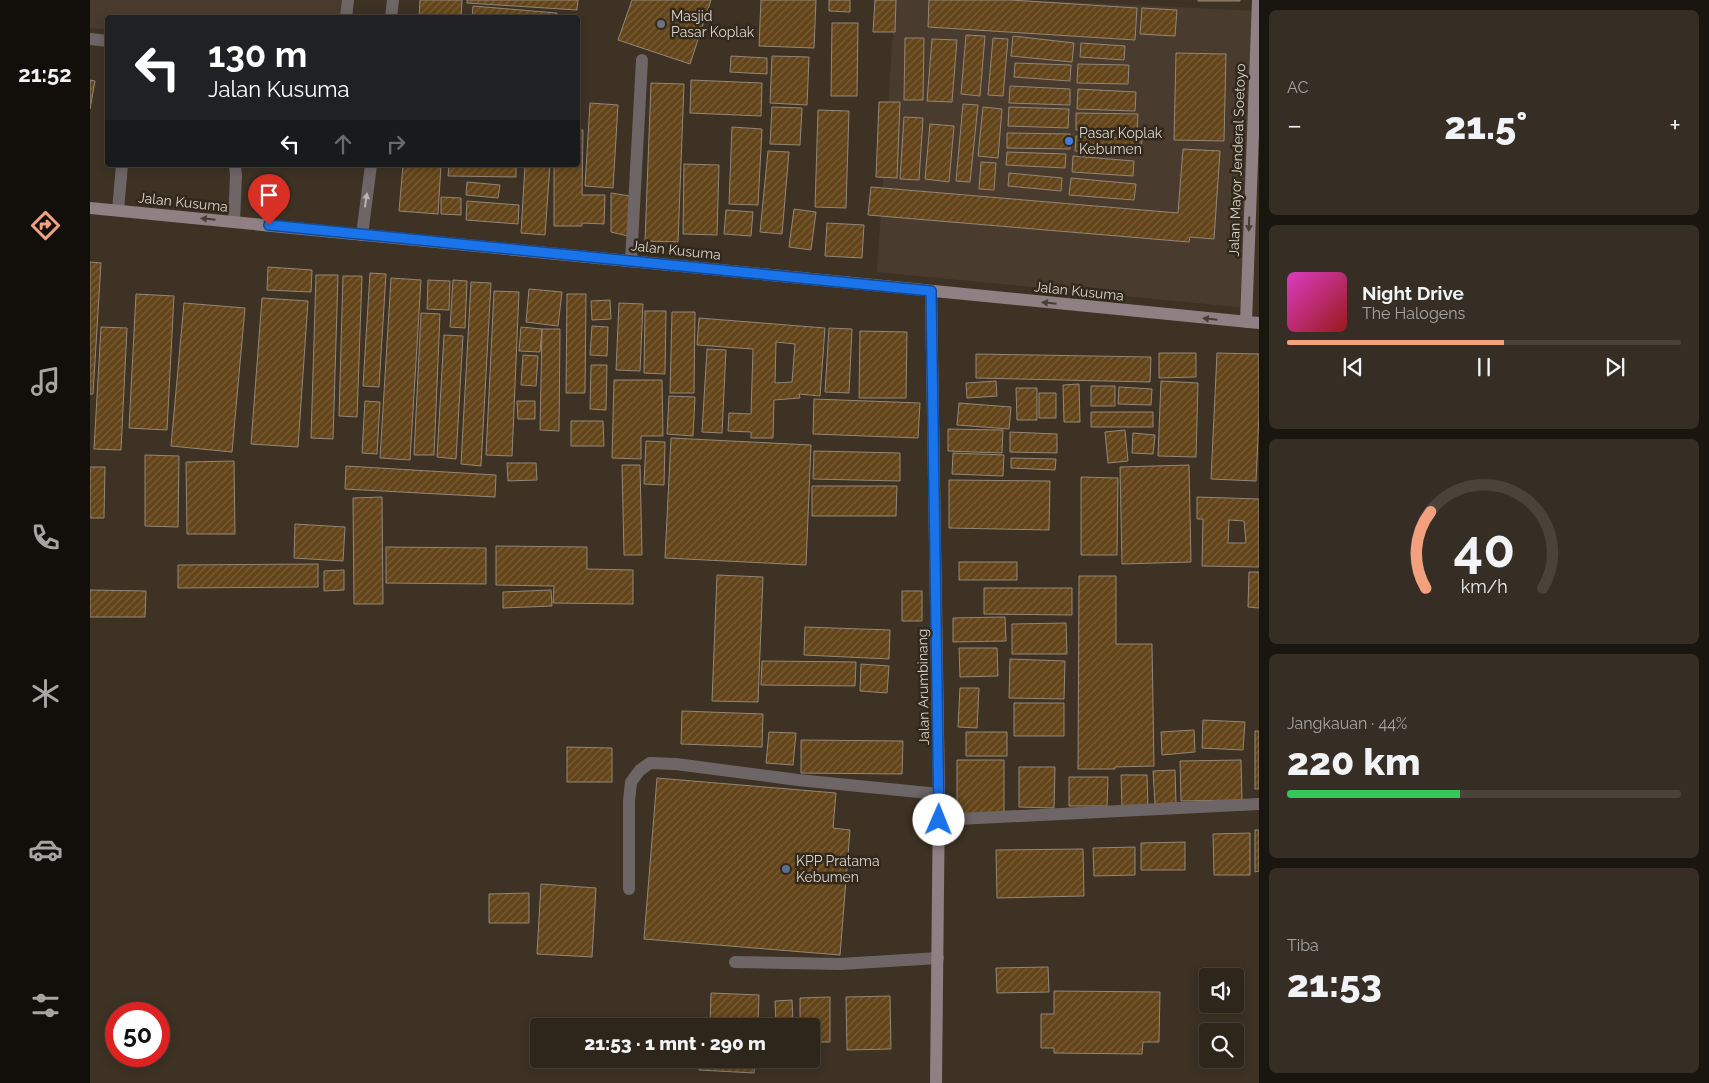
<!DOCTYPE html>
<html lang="id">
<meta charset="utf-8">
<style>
body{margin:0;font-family:Raleway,sans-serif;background:#362e24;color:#f1f3f6;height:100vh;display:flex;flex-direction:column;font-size:19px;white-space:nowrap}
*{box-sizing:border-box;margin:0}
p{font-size:16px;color:#a7a5a3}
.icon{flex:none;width:28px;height:28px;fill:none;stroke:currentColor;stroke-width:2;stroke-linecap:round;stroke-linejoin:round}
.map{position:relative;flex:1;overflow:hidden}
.drawer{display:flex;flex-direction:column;gap:10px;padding:10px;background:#19150f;width:450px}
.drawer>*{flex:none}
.guide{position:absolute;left:15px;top:15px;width:475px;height:152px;border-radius:5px;box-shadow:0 2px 12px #0003,0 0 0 1px #49433a;background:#202124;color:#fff;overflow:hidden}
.buttons{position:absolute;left:1109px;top:968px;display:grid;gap:10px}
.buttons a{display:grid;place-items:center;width:45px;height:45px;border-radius:5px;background:#2e261b;box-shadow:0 2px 12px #0003,0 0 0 1px #49433a;font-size:25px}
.speed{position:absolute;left:15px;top:1002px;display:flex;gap:10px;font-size:25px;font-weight:700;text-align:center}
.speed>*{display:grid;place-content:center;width:65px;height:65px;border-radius:50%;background:#2e261b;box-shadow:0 2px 12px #0003,0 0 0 1px #49433a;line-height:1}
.speed .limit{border:8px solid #d22;background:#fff;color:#111}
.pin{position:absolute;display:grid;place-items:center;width:42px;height:42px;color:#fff;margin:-51px -21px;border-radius:50% 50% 50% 0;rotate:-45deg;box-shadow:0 0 5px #0007}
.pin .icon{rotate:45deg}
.me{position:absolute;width:55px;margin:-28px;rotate:1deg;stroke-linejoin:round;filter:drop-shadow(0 0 4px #0008)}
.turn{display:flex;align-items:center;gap:18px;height:105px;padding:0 20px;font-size:22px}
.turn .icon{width:65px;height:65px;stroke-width:2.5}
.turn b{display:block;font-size:35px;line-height:42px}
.lanes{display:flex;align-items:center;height:48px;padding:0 20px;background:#0003;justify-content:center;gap:25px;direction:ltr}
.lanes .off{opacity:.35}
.big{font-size:38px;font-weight:800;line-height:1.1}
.drawer .card{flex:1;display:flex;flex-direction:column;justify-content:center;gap:8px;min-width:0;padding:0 18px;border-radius:8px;background:#362e24}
.drawer .dial{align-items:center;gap:0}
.dial svg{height:130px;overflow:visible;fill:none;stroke:#49433a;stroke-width:7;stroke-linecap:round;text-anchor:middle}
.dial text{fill:#f1f3f6;stroke:none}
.song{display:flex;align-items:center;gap:15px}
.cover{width:60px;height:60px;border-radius:8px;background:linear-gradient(135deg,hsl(310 70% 55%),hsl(0 70% 35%))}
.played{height:5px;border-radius:2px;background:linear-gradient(90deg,#f2a07e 55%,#49433a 55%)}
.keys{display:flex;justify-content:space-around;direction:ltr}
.heat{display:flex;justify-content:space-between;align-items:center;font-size:28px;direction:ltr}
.charge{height:8px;border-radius:4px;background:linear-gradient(90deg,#34c759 44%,#49433a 0)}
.trip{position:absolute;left:440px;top:1018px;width:290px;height:50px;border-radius:5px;background:#2e261b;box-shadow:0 2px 12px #0003,0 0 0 1px #49433a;font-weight:800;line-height:50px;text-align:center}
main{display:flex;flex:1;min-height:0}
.tab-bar{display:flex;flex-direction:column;width:90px;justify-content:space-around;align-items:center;background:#120f0b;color:#a7a5a3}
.tab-bar .icon{width:35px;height:35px}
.tab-bar .active{color:#f2a07e}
.tab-bar b{font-size:22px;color:#f1f3f6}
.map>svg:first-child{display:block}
</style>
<main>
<nav class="tab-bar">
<b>21:52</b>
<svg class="icon active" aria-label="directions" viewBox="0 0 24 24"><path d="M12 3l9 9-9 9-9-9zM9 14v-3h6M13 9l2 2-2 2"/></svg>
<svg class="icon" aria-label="music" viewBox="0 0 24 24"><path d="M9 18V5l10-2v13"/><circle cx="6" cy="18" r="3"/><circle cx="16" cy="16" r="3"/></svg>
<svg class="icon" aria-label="phone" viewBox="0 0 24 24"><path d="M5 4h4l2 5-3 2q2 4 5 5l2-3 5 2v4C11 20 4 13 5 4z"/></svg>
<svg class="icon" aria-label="climate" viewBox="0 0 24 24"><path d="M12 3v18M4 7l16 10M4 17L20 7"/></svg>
<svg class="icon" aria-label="car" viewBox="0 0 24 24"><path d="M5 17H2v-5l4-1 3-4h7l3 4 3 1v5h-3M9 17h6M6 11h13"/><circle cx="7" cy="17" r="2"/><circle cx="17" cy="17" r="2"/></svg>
<svg class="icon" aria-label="filters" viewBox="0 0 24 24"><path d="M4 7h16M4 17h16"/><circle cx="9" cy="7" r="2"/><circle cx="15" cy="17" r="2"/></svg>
</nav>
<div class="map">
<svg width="1169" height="1083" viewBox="0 0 1169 1083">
<defs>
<pattern id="building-hatch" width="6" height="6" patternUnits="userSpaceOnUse" patternTransform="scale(1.25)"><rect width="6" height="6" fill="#64451a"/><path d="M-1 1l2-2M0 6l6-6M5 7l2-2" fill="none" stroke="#7a5f3a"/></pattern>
</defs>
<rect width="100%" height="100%" fill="#3d3224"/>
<path fill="#4a3b2f" d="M0,0H254L251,17L18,18L17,30L0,28Z
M805,0H940L1167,11L1157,308L787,272Z"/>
<path fill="url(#building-hatch)" stroke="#938677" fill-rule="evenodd" d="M330,0H372L371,18H329Z
M377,0H488L487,10L377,3Z
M542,0H621L600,64L528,40Z
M671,0H726L724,48L669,46Z
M739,0H760V12L739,11Z
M785,0H806L805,32H783Z
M839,0H921L1047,8L1045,40L838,27Z
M1108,0H1150V1H1108Z
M383,6L467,13V18H382Z
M1052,8L1087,10L1085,36L1050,34Z
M742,23H768L767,96H741Z
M876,35L895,36L890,96L871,94Z
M923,36L984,43L982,62L921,56Z
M815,38H834L833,100H814Z
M903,38L918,39L913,96L898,95Z
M842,39L867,40L862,102L837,101Z
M991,43L1035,46L1034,60L990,57Z
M1086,53L1136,54L1134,141L1084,140Z
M641,56L677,58V74L640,72Z
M682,56L719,57L717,105L680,103Z
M925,63L981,65L980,81L924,77Z
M988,64L1039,65L1038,84L987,83Z
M0,80L5,81L0,109Z
M601,80L672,83L671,116L600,113Z
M561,83L594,84L588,242L555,241Z
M920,86L980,89V105L919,103Z
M988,89L1046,92L1045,111L987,109Z
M789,102H810L807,178L786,177Z
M500,103L528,105L523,188L495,186Z
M873,104L888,105L880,182L866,181Z
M682,107L712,108L710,145L680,144Z
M893,107L912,109L908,158L888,156Z
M919,107L979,109L978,128L918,126Z
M728,110L759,111L756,208L725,207Z
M986,113L1048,114L1047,132L986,130Z
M814,117L833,118L829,180L810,179Z
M840,124L864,126L859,182L835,179Z
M642,127L672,129L668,205L639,204Z
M488,130H493L492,195H515L514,224L492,223V226H464V165H488Z
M917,133L980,134V149L917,148Z
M986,136L1052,139L1051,154L985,151Z
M1093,149L1130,151L1124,239L1100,237L1099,242L778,215L781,187L1088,213Z
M678,151L699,152L692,234L670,232Z
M917,152L976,154L975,168L916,165Z
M983,156L1044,161L1043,176L982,172Z
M891,162L906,163L904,190L889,189Z
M594,164L629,165L627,235L593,234Z
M313,165H351L348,214L309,211Z
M359,165H426V177L358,176Z
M435,165H460L455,235L431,233Z
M919,173L972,178L971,191L918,186Z
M981,178L1046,184L1044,200L979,195Z
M377,182L410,185L408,198L376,195Z
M521,193L540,196L538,236L521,232Z
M351,197L371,198V215L351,214Z
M377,201L429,205L428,224L376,220Z
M704,209L726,212L721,250L699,247Z
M636,210L663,212L661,236L634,234Z
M737,223L774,225L772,258L735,256Z
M0,262L11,263L3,394H0Z
M178,267L222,270L221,292L177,290Z
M280,273L296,274L289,387L273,386Z
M226,275H248L243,439L221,438Z
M253,276H272L267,417L249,416Z
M301,278L331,280L320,460L290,458Z
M338,280L360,281L359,310L337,309Z
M363,280L377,281L375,328L360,327Z
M381,282L401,283L391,466L371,464Z
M439,289L472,292L468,326L436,322Z
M404,291L429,292L422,456L396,455Z
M46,294L84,296L77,430L39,428Z
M477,294H496L495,393H476Z
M172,298L218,301L208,447L161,444Z
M520,300L521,319L502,320L501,301Z
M94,303L155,308L142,452L81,446Z
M529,303L553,304L550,371L526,370Z
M555,311H576L575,374L554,373Z
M582,312H605L604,393H580Z
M331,313L350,314L344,455H324Z
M609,318L735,328L730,396L709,394L710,398L684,400L683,438H661V432L638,431L639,413L661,414L663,349L607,345ZM686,342L705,344L702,382L685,383Z
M502,326L518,327L517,356L500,355Z
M11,327L37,328L31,450L4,449Z
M431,327L452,329L450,352L429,351Z
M739,328L762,329L759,393L735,392Z
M452,329H470L469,431L450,430Z
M770,331L817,332L816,398H769Z
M354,335L373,336L366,459L347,457Z
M617,349L636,350L632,433L612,432Z
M1069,353H1106V377L1069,378Z
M1127,353L1169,354V415L1166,481L1121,479Z
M886,354L1061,357L1060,382L886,378Z
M433,355L448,356L446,386L431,385Z
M501,365H517L516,410L500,409Z
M524,380H572L573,436H551V459L522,458Z
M906,381L907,396L877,398L876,383Z
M1071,381L1108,383L1106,457L1068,456Z
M989,384L990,422H974L973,385Z
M1001,386H1025V406H1001Z
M1029,387L1062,389L1061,405L1028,404Z
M926,388H947V420H927Z
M949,393H966V418H949Z
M579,396L605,397L603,436L577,434Z
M724,399L830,403L828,438L723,434Z
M275,401L290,402L287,454L272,453Z
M427,401H445V419H428Z
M869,403L921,407L919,429L867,425Z
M1001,412H1063V427H1001Z
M481,421H513L514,446H481Z
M858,429L913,430L912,453L858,451Z
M1035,430L1038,461L1018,463L1015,432Z
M920,432L967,434V453L920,452Z
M1043,433L1065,435L1063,454L1042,453Z
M581,438L721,445L716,565L575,558Z
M556,441L575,442L574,485L554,484Z
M724,451L810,453V481L723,479Z
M863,453L914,455L913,476L862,474Z
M55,455L89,456L88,527L55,526Z
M921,458L966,459L965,470L921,468Z
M144,461L145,534H97L96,462Z
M417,463H446L447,480L418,481Z
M532,465H550L552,555H534Z
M1099,465L1101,562L1032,564L1030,467Z
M256,466L406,475L405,497L255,489Z
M0,467H15L14,518H0Z
M991,477L1028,478L1027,555H991Z
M859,480L960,481L959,530L859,528Z
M722,486H807L806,516H722Z
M292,497L293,604H264L263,498Z
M1107,497L1169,499V567L1112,566L1113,519H1107ZM1139,520L1154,521L1156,543H1138Z
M205,524L255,527L253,561L204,558Z
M406,546L497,547V569L543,570V604L463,603L464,586L406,585Z
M296,547L396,548V584L296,583Z
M869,562H927V580H869Z
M228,564V587L88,588V565Z
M254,570V590L234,591V571Z
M1159,572H1169V608L1158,607Z
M627,575L673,577L668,702L622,701Z
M989,576H1026V644H1062L1064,766L1025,767V769H988Z
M894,588H982V615L894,614Z
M0,590L56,591L55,617H0Z
M461,590L462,606L413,608V592Z
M812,591H832V621H812Z
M915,617L916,641L863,642V618Z
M976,623L977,654H922V624Z
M715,627L800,630L799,659L714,655Z
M869,648H907L908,676L870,677Z
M920,659L975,661L974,699L919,698Z
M672,661L766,662L765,686L671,685Z
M771,664L799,666L797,693L770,691Z
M870,688H889L887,728L868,727Z
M924,703H974V736H924Z
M592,711L673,714L672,747L591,744Z
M1113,720L1155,722L1153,750L1112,748Z
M1104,730L1105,752L1072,755L1071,732Z
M1165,731H1169V789H1165Z
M679,732L706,733L703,765L676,763Z
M876,732H917V756H876Z
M711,740L813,741L812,774L711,773Z
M477,747L522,748V782H477Z
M867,760H914V815H867Z
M1151,760L1152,800L1091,801L1090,761Z
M929,767H965L964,808L929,807Z
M1085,770L1086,803L1065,804L1063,771Z
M1031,775H1057L1058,808H1032Z
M979,777H1018L1017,806H979Z
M567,778L746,793L743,828L760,830L750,955L554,939Z
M1165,830H1169V871L1165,872Z
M1160,833V875H1124L1123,834Z
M1095,842V870H1051V843Z
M1045,847V875L1004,876L1003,848Z
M993,849L994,896L907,898L906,850Z
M451,884L506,888L502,957L447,954Z
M439,893V923H399V894Z
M958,967L959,992L907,993L906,968Z
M964,991L1070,992L1069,1042H1053L1052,1054L964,1053V1048H951V1014H964Z
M621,993L669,995L668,1026H620Z
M800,996L801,1049L757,1050L756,997Z
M740,997V1042H721V1026H710V998Z
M702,1000L703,1023L686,1024L685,1001Z
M610,1059H665L664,1073L609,1070Z"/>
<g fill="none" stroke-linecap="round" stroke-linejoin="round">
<path stroke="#6e6567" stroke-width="12" d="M256,18L258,0
M0,39L18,41
M28,210L32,165
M144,222L146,176L145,165
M541,261L552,60
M539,889V801L541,782L550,770L560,763L586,764L708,780L849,794
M645,962L750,964L848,958"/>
<path stroke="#6e6567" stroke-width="12" d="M301,18L303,0
M272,235L281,165
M849,820L1169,804"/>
<path stroke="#8f8083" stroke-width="12" d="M0,208L1169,323
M841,291L849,794L846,1083
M1156,322L1168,0"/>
</g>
<defs><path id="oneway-solid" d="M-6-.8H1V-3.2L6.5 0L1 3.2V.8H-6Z" transform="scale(1.25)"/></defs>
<use fill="#bbb3ae" href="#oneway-solid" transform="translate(276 200) rotate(-82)"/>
<g fill="#493e35">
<use href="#oneway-solid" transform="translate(118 219) rotate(-174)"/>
<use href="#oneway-solid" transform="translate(1159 224) rotate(92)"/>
<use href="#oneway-solid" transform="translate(959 303) rotate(-174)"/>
<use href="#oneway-solid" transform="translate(1120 319) rotate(-174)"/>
</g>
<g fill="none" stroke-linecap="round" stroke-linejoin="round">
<g stroke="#114b97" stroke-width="12">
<path id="route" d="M179,225L841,291L849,820"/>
</g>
<use href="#route" stroke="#1a73e8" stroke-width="9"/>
</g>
<circle fill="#6b7280" stroke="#32281b" stroke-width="2" cx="571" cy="24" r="5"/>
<circle fill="#3f7fe0" stroke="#32281b" stroke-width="2" cx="979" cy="141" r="5"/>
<circle fill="#5c6f8a" stroke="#32281b" stroke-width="2" cx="696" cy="869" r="5"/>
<g text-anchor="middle" stroke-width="5" stroke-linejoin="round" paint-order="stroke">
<g font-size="14" fill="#dcd5cd" stroke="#32281b" text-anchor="start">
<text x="581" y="21">Masjid<tspan x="581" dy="16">Pasar Koplak</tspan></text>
<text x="989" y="138">Pasar Koplak<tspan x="989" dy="16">Kebumen</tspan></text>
<text x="706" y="866">KPP Pratama<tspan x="706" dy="16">Kebumen</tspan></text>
</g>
<g font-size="14" fill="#dcd5cd" stroke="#32281b">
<text transform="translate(1147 160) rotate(-88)" y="5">Jalan Mayor Jenderal Soetoyo</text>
<text transform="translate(93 202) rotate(6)" y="5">Jalan Kusuma</text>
<text transform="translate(586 250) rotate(6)" y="5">Jalan Kusuma</text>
<text transform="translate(989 291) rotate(6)" y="5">Jalan Kusuma</text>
<text transform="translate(833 687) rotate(-91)" y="5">Jalan Arumbinang</text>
</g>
</g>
</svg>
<div class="buttons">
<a><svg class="icon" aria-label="sound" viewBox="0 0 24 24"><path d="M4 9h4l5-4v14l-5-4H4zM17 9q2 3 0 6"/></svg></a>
<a><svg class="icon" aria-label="search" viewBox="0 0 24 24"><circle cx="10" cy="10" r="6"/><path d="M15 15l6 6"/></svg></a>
</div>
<div class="speed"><div class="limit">50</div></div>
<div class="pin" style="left:179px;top:225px;background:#d93025"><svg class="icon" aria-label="arrive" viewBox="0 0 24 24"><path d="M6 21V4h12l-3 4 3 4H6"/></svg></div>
<svg class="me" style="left:849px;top:820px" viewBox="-20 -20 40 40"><circle r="19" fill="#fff"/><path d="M0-13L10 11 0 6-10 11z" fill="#1a73e8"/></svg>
<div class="trip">21:53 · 1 mnt · 290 m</div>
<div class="guide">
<div class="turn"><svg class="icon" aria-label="left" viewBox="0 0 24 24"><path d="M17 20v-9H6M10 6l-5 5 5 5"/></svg><div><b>130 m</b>Jalan Kusuma</div></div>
<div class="lanes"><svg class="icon" aria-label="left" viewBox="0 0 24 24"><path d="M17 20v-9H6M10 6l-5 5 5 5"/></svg><svg class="icon off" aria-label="ahead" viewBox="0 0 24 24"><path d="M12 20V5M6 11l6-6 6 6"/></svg><svg class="icon off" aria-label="right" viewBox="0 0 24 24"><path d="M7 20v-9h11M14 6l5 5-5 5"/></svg></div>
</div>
</div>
<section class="drawer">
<div class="card"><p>AC</p>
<div class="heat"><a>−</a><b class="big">21.5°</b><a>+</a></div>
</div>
<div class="card">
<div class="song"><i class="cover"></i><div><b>Night Drive</b><p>The Halogens</p></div></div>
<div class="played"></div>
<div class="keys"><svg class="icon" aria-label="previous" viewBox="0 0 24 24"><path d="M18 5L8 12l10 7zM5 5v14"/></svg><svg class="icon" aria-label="pause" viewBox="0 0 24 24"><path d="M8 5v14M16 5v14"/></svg><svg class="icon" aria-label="next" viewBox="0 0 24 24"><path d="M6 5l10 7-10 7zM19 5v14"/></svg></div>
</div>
<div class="card dial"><svg viewBox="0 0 100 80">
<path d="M14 69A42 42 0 1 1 86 69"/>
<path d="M14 69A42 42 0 0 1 17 22" stroke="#f2a07e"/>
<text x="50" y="56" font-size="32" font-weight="700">40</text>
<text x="50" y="72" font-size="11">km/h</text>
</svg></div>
<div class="card"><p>Jangkauan · 44%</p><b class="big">220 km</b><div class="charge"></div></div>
<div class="card"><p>Tiba</p><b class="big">21:53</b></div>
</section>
</main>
